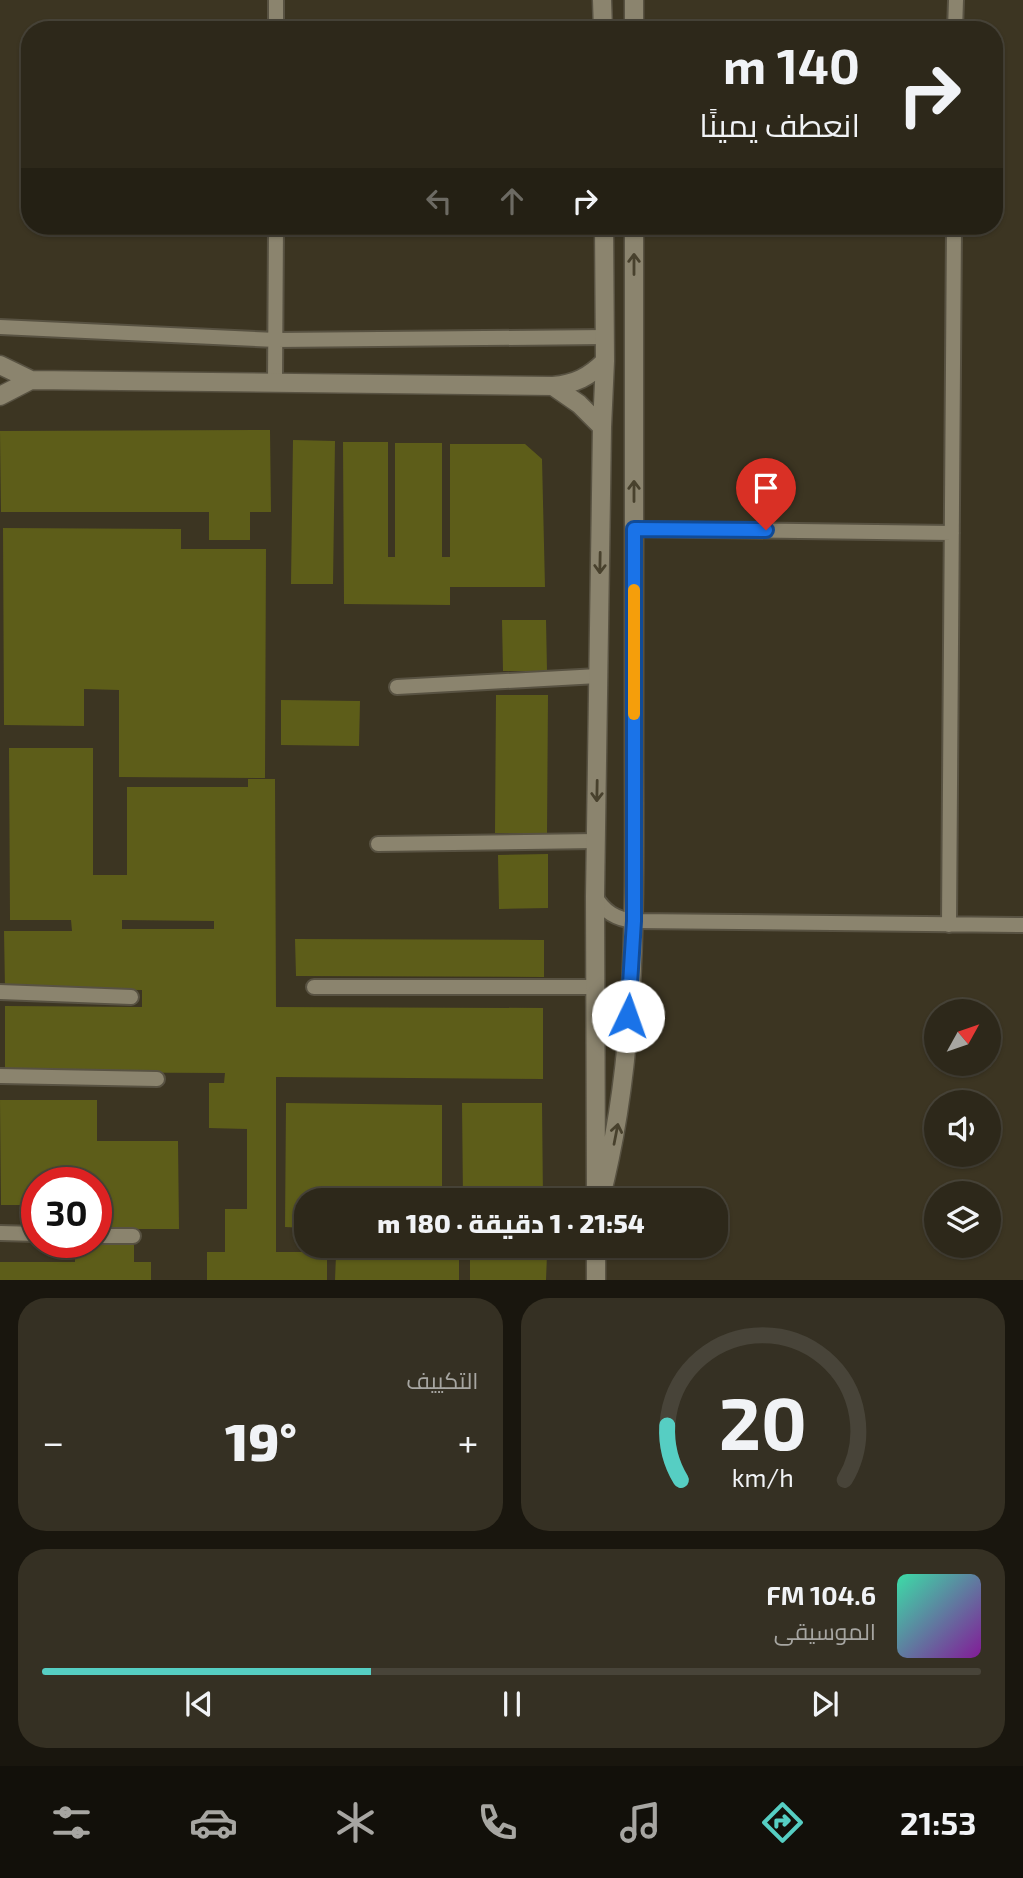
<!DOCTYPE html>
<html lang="ar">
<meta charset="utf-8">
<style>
body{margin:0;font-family:"Exo 2",Cairo,sans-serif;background:#353023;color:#f1f3f6;direction:rtl;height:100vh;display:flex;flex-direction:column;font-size:26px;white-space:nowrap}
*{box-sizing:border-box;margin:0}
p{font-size:23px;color:#a7a6a2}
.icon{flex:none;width:38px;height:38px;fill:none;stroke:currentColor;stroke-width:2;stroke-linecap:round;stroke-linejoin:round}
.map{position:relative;height:1280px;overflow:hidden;direction:ltr}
.panel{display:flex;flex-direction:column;gap:18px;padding:18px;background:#19160e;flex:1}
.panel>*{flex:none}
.top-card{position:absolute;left:21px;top:21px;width:982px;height:214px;border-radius:28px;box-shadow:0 2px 5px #0004,0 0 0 2px #484439;direction:rtl;background:#2d281a;color:#f1f3f6;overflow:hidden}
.needle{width:46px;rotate:50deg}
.tools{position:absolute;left:924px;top:999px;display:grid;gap:14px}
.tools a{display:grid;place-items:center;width:77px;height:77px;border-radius:50%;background:#2d281a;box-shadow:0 2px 5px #0004,0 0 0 2px #484439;font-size:35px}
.speed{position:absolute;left:21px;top:1167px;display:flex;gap:14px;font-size:35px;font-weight:700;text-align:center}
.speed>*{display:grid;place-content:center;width:91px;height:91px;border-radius:50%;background:#2d281a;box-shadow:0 2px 5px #0004,0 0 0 2px #484439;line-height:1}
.speed .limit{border:10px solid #d22;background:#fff;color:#111}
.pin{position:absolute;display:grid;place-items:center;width:60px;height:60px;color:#fff;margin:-72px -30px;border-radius:50% 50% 50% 0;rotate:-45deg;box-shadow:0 0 7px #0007}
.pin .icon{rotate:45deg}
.me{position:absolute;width:77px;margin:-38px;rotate:3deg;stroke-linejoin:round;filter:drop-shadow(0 0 5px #0008)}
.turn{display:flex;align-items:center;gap:24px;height:147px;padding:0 28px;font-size:32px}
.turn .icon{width:91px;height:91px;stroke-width:2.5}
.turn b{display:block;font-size:49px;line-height:60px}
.lanes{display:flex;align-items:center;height:66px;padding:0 28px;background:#0003;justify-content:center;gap:35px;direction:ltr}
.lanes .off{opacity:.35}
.big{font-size:52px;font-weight:800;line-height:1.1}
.panel .card{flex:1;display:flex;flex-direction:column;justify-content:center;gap:10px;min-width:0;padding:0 24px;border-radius:28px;background:#353023}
.panel .dial{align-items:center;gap:0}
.dial svg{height:182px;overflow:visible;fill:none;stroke:#484439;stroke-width:7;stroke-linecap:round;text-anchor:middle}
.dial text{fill:#f1f3f6;stroke:none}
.song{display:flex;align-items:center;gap:21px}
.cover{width:84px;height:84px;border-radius:10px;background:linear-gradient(135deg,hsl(160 70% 55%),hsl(290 70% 35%))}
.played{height:7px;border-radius:4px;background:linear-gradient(90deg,#56cec3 35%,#484439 35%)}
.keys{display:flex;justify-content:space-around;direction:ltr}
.heat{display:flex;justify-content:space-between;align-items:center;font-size:38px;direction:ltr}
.panel .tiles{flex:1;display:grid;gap:18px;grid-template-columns:1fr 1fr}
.card:last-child{grid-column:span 2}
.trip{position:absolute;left:294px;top:1188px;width:434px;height:70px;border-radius:28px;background:#2d281a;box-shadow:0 2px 5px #0004,0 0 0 2px #484439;font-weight:800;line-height:70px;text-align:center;direction:rtl}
.menu{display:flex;height:112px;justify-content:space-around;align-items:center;background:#12100a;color:#a7a6a2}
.menu .icon{width:49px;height:49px}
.menu .selected{color:#56cec3}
.menu b{font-size:32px;color:#f1f3f6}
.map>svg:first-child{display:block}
</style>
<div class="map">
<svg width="1023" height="1280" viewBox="0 0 1023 1280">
<rect width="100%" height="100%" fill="#3c3522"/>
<path fill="#5d5d19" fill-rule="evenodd" d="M270,430L271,512H250V540H209V512H1L0,431Z
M293,440L335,441L333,584H291Z
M343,442H388V557H395V443H442V557H450V444H525L542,459L545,587H450V605L344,604Z
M3,528L181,529V549H266L265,778L119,777V690L84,689V726L4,725Z
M502,620H546L547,671H503Z
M496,695H548L547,834L495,833Z
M281,700L360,701L359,746L281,745Z
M9,748H93V875H127V787H248V779H275L276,1007L543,1008V1079L276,1077V1252H327V1280H207V1252H225V1209H247V1129L209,1128V1083H224L225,1073L5,1072V1006L142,1007V990L5,989L4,931H72L71,920H10ZM122,920L214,921V929H122Z
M548,854V908L499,909L498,855Z
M295,939L544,940V977L296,976Z
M0,1100H97V1141H178L179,1229H96V1183H37V1229L30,1230V1205H1Z
M286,1103L442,1105V1200H306V1228L285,1227Z
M462,1103H542L543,1200H463Z
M75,1245H134V1262H151V1280H0V1262H75Z
M470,1253L547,1255L546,1280H470Z
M336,1255L459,1257V1280H335Z"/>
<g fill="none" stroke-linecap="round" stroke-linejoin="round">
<g stroke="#585242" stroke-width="18">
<path id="lane" d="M276,30V0
M955,30L956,0
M0,327L276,340L605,337
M275,382L276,226
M634,529L952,533
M397,687L598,676
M378,844L596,841
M595,896C604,912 616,919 634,921L1023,925
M949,925L954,226
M314,987H596
M0,992L131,997
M0,1076L157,1079
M0,1233L37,1234
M96,1236H133"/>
</g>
<g stroke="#585242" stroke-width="21">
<path id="street" d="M602,0L603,30
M634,30V0
M0,365L31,380
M553,386L579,404L602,427
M0,396L31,380L553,386C575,384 589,377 605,361
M596,1188L595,896L602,427L605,361L604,226
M600,1200C639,1052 634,896 634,744C634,571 634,398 634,226
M596,1280V1246"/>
</g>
<use href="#lane" stroke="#8b846e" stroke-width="14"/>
<use href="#street" stroke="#8b846e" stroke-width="18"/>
</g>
<defs><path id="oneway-shaft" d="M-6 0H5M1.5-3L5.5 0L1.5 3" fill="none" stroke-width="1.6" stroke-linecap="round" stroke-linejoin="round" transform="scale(1.75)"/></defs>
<g stroke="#48412d">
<use href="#oneway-shaft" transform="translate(634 264) rotate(-90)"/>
<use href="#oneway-shaft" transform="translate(634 491) rotate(-90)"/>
<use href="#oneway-shaft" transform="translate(600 563) rotate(91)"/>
<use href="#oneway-shaft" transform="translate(597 791) rotate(91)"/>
<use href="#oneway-shaft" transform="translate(616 1134) rotate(-79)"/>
</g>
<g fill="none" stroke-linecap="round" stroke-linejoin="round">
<g stroke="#114b97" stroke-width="18">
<path id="route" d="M628,1016L634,921V529L766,530"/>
</g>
<use href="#route" stroke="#1a73e8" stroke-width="12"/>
<path stroke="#f59e0b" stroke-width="12" d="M634,590V714"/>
</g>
</svg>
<div class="tools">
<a><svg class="needle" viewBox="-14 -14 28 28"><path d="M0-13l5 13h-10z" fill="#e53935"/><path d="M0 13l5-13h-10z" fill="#a7a6a2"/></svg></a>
<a><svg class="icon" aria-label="sound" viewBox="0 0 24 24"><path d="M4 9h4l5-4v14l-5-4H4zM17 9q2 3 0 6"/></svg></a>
<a><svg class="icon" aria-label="layers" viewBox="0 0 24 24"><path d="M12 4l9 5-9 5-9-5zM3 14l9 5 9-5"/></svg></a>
</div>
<div class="speed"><div class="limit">30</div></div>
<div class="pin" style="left:766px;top:530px;background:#d93025"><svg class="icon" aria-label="arrive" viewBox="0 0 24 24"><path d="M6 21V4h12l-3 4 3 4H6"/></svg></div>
<svg class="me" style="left:628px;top:1016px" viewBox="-20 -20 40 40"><circle r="19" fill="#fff"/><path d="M0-13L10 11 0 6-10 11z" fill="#1a73e8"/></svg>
<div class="trip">21:54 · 1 دقيقة · 180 m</div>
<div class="top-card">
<div class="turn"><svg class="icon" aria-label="right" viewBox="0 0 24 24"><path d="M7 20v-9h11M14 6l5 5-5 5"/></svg><div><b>140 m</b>انعطف يمينًا</div></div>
<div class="lanes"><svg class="icon off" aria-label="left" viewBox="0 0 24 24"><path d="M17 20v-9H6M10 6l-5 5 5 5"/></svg><svg class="icon off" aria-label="ahead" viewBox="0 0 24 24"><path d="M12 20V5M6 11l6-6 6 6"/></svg><svg class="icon" aria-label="right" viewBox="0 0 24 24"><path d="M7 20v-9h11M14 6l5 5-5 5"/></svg></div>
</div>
</div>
<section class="panel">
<div class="tiles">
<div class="card dial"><svg viewBox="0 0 100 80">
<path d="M14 69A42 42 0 1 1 86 69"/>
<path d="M14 69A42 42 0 0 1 8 45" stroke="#56cec3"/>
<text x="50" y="56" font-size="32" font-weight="700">20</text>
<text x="50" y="72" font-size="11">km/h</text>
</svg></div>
<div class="card"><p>التكييف</p>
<div class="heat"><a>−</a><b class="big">19°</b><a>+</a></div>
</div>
<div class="card">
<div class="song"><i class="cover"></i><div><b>104.6 FM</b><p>الموسيقى</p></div></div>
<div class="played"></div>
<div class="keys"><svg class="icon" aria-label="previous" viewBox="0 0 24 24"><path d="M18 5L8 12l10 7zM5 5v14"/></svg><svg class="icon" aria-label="pause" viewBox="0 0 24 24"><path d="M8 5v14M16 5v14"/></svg><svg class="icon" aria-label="next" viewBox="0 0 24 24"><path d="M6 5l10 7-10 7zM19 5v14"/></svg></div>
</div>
</div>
</section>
<nav class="menu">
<b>21:53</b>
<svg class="icon selected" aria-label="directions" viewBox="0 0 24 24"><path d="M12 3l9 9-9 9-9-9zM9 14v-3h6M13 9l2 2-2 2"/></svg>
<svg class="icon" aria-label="music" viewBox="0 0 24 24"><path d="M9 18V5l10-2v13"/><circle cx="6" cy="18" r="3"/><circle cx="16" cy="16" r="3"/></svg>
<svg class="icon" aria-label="phone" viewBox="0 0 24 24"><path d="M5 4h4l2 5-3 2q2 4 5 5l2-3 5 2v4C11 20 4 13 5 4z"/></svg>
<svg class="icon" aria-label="climate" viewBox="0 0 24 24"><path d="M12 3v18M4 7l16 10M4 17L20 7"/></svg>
<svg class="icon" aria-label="car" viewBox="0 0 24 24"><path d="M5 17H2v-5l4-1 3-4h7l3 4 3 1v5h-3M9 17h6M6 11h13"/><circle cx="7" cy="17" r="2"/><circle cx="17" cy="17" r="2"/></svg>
<svg class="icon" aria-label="filters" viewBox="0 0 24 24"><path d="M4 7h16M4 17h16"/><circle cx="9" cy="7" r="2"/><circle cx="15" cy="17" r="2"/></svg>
</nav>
